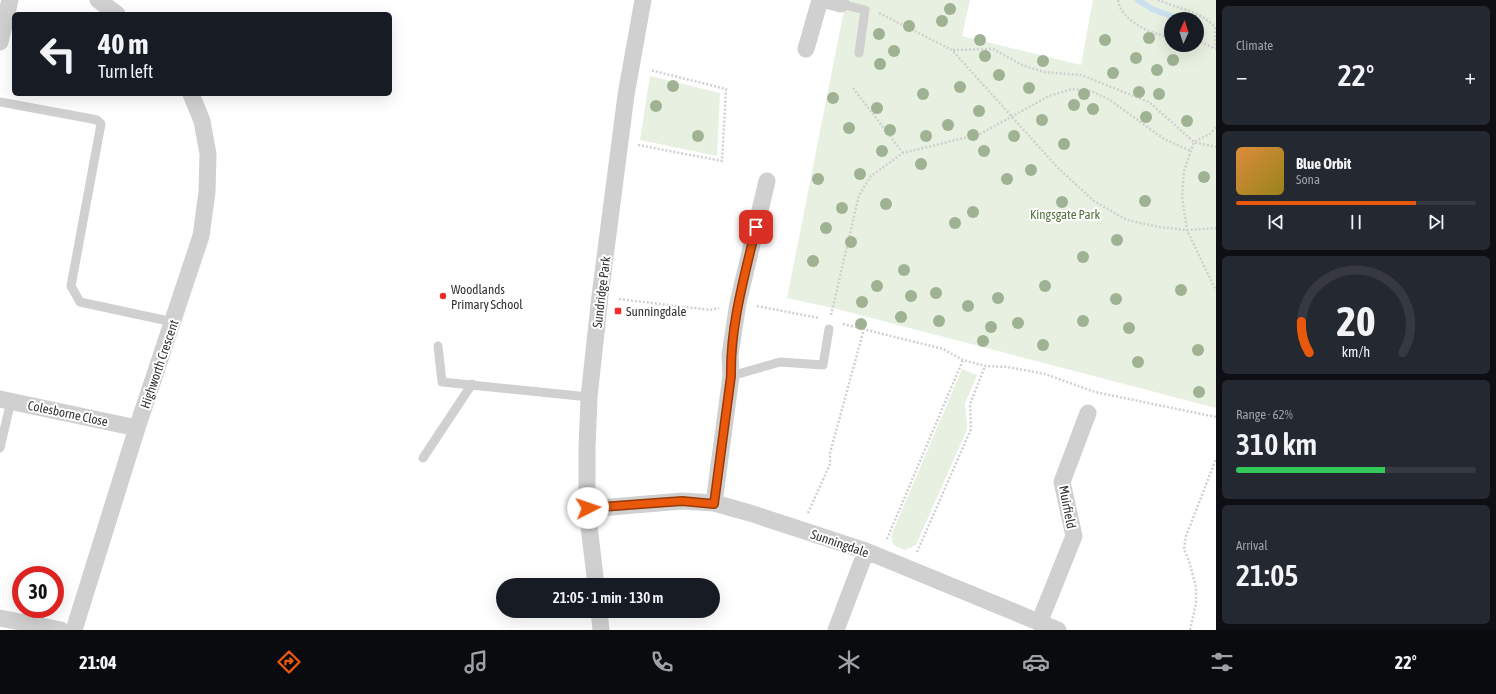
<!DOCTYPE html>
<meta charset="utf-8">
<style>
body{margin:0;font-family:"Asap Condensed",sans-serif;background:#242831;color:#f1f3f6;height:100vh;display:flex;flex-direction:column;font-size:15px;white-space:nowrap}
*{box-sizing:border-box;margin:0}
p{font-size:13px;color:#9ea1a6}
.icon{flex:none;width:22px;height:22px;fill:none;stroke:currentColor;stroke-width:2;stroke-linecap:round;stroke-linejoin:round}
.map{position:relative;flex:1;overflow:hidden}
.sheet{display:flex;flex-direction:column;gap:6px;padding:6px;background:#0d0f14;width:280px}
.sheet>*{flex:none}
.banner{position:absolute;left:12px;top:12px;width:380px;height:84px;border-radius:6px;box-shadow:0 4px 16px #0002;background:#171b24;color:#f1f3f6;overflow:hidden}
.needle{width:26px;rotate:3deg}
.controls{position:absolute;left:1164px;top:12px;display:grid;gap:8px}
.controls a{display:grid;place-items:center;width:40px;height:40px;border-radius:50%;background:#171b24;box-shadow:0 4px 16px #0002;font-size:20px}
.speed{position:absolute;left:12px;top:566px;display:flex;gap:8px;font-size:20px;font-weight:700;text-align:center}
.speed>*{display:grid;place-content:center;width:52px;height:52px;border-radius:50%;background:#171b24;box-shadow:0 4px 16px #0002;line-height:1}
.speed .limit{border:6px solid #d22;background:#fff;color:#111}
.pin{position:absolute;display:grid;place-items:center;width:34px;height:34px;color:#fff;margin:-17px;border-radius:8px;box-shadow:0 2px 6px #0006}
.me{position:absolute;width:44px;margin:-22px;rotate:86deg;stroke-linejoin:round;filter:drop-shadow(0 0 3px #0008)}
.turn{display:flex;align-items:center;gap:14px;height:84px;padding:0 20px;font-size:18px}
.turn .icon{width:52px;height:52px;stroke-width:2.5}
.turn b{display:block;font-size:28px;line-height:34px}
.big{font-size:30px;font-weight:600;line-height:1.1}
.sheet .widget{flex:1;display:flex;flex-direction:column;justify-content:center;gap:6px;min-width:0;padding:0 14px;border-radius:6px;background:#242831}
.sheet .dial{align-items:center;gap:0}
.dial svg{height:104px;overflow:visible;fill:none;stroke:#363941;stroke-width:7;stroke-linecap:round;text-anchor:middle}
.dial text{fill:#f1f3f6;stroke:none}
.song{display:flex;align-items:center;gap:12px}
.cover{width:48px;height:48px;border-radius:6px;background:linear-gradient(135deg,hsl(30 70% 55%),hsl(50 70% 35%))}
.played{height:4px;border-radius:2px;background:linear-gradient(90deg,#ea580c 75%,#363941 75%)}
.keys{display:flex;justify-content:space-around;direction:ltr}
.heat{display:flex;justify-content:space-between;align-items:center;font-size:22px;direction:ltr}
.charge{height:6px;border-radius:3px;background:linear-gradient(90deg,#34c759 62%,#363941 0)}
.trip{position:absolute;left:496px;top:578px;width:224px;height:40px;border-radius:20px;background:#171b24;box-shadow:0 4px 16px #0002;font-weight:600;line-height:40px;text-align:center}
.dock{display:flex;height:64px;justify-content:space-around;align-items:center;background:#090b0e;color:#9ea1a6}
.dock .icon{width:28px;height:28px}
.dock .active{color:#ea580c}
.dock b{font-size:18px;color:#f1f3f6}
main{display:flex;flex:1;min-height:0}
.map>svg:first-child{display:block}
</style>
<main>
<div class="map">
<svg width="1216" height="630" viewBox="0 0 1216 630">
<rect width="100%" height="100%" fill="#fff"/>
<path fill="#e8f0e1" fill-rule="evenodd" d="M846,0H970L962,36L1081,65L1093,0H1216V408L833,308L787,298ZM1171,19H1197V45H1171Z
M650,76L720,93L717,156L640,140Z
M962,369L977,375L965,404L967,426L966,432L916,545L905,550L899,548L893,544L891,536Z"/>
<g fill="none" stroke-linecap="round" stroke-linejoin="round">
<path stroke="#cce0f0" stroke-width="6" d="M1138,0L1152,9L1179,19"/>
<path stroke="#d0d0d0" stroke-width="2.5" stroke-dasharray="2 2" stroke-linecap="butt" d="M1118,0C1121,21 1152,35 1171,37
M1158,0C1177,8 1202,12 1215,27V48
M879,13L952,50L1057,167L1094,201L1127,220L1159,227L1187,230L1216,228
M1197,40L1216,49
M953,50L993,49L1022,65L1044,72L1081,75L1149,102L1194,142L1216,147
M853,88L903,153
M1216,127L1211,133L1194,142L1184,171L1182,197L1187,230L1216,291
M638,145L722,161L726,89L650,70
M619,299L710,310L719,308
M757,306L819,318
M831,315L859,195L871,176L903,153L980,134L1049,96L1072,89L1091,91L1110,100L1164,139L1191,151
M843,324L943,349L963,360L985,366L1008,367L1045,374L1095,392L1216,417
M808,513L830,464V453L864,329
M887,539L963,360
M917,552L971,429L970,404L985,366
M1190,630L1196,604V587L1189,561L1184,549L1186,536L1216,459"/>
<path stroke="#d0d0d0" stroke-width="9" d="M841,4L865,10L859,53
M0,102L87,118L97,120L101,124L71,286L80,302L173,322
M438,346L442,382L589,397
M731,376L780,362L823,365L829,329
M0,448L11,401
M423,458L472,384"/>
<path stroke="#d0d0d0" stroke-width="17" d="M98,0L117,14
M826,0L841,4
M0,42L10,0
M806,49L820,0
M0,399L137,428
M714,503L731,376L730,355L738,303L767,181
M587,509L682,501L714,503L750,513L866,551L1058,630
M596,585L587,509V449L589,397L600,296L626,95L643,0
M599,611L601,630
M0,618L61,630
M1039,623L1074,536L1062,482L1088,413
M74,630L137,428L201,236L207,192L208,154L202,121L191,94
M836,630L866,551"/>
</g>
<g fill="#9fb293">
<circle cx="950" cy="9" r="6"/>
<circle cx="942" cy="21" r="6"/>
<circle cx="909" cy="26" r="6"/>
<circle cx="879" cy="34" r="6"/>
<circle cx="1149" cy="38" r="6"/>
<circle cx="980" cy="40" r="6"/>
<circle cx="1105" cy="40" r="6"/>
<circle cx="894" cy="51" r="6"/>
<circle cx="985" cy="56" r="6"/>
<circle cx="1136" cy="58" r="6"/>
<circle cx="1173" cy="60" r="6"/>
<circle cx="1043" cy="61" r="6"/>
<circle cx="880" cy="64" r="6"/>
<circle cx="1157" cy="70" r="6"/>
<circle cx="1113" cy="73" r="6"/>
<circle cx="999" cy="75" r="6"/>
<circle cx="673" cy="86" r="6"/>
<circle cx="960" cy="87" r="6"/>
<circle cx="1029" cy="88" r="6"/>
<circle cx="1139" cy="92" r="6"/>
<circle cx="923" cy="94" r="6"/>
<circle cx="1084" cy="94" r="6"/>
<circle cx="1159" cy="94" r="6"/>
<circle cx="833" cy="98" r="6"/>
<circle cx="1074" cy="105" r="6"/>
<circle cx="656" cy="106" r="6"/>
<circle cx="877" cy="108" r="6"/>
<circle cx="1093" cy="109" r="6"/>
<circle cx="979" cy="111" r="6"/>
<circle cx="1146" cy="117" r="6"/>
<circle cx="1042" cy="120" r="6"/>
<circle cx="1187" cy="121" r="6"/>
<circle cx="948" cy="125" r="6"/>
<circle cx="849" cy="128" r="6"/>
<circle cx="890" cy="130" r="6"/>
<circle cx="973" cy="135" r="6"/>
<circle cx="698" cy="136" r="6"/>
<circle cx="926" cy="136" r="6"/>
<circle cx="1014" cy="136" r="6"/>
<circle cx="1064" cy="144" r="6"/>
<circle cx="882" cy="151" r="6"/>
<circle cx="984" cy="151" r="6"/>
<circle cx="921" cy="164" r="6"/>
<circle cx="1031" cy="170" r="6"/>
<circle cx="860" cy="174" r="6"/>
<circle cx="1204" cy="177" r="6"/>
<circle cx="818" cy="179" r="6"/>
<circle cx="1007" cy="179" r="6"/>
<circle cx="1145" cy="201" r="6"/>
<circle cx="1062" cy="202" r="6"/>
<circle cx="886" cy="204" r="6"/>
<circle cx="842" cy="208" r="6"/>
<circle cx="973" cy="212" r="6"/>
<circle cx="955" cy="223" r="6"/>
<circle cx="826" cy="228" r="6"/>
<circle cx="1117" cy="240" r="6"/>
<circle cx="851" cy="242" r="6"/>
<circle cx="1083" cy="257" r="6"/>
<circle cx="813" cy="261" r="6"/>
<circle cx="904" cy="270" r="6"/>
<circle cx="877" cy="286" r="6"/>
<circle cx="1045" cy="286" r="6"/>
<circle cx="1181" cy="290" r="6"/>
<circle cx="936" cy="293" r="6"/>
<circle cx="911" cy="296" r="6"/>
<circle cx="998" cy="298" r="6"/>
<circle cx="1116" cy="299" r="6"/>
<circle cx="862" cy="302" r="6"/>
<circle cx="968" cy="306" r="6"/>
<circle cx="901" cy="317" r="6"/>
<circle cx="939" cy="321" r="6"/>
<circle cx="1083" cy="321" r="6"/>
<circle cx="1018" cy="323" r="6"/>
<circle cx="861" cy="324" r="6"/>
<circle cx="991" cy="327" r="6"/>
<circle cx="1129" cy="328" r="6"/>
<circle cx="983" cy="341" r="6"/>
<circle cx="1043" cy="345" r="6"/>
<circle cx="1198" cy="350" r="6"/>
<circle cx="1138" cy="362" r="6"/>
<circle cx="1199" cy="392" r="6"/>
</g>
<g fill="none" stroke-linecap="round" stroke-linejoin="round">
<g stroke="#983908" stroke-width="10">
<path id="route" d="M588,508L682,501L714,504L731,376C730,325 745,275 756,227"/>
</g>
<use href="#route" stroke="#ea580c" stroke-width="7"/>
</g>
<g fill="#f22c2d" stroke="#fff" stroke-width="1.5">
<circle cx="443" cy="296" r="4"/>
<rect x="614" y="307" width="8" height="8" rx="2"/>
</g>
<g text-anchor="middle" stroke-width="4" stroke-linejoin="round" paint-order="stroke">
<g font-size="13" fill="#51733b" stroke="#fff">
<text x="1065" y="219">Kingsgate Park</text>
</g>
<g font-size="13" fill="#333" stroke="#fff" text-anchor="start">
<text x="451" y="294">Woodlands<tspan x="451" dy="15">Primary School</tspan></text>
<text x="626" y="316">Sunningdale</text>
</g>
<g font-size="13" fill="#333" stroke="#fff">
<text transform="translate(601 292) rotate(-83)" y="5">Sundridge Park</text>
<text transform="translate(159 364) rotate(-71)" y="5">Highworth Crescent</text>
<text transform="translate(68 413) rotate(12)" y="5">Colesborne Close</text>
<text transform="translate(1068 507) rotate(79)" y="5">Muirfield</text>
<text transform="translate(840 543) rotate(19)" y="5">Sunningdale</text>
</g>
</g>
</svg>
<div class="controls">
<a><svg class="needle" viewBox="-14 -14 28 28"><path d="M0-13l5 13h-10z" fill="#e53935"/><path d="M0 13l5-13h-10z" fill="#9ea1a6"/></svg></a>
</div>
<div class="speed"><div class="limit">30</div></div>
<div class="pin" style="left:756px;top:227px;background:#d93025"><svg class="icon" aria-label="arrive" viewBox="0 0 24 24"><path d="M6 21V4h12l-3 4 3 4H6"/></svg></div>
<svg class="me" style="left:588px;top:508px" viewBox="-20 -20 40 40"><circle r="19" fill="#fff"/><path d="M0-13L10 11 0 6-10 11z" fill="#ea580c"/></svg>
<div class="trip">21:05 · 1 min · 130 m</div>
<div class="banner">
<div class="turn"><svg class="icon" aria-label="left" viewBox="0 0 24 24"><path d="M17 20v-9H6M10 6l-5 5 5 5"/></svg><div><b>40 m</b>Turn left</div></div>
</div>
</div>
<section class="sheet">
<div class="widget"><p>Climate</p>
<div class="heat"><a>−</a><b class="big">22°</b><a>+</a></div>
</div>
<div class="widget">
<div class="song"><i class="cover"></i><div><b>Blue Orbit</b><p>Sona</p></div></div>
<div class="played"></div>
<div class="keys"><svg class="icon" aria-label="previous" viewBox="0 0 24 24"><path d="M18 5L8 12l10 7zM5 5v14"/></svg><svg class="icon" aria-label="pause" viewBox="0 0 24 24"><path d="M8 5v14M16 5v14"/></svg><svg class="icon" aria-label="next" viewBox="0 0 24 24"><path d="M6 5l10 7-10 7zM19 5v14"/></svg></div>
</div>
<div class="widget dial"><svg viewBox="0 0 100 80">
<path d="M14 69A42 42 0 1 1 86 69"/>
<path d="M14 69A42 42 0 0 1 8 45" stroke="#ea580c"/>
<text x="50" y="56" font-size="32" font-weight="700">20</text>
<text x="50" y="72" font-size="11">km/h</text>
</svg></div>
<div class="widget"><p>Range · 62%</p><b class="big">310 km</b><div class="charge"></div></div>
<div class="widget"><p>Arrival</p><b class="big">21:05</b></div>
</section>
</main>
<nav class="dock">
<b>21:04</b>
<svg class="icon active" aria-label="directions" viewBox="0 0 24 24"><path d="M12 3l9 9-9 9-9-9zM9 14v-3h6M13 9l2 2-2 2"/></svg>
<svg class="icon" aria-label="music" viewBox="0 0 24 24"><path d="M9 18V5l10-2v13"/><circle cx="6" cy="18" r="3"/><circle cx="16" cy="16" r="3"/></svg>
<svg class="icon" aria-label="phone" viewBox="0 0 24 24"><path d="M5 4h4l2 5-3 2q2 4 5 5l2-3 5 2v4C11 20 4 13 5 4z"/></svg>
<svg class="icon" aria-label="climate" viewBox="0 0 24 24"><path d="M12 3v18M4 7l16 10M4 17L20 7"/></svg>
<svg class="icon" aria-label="car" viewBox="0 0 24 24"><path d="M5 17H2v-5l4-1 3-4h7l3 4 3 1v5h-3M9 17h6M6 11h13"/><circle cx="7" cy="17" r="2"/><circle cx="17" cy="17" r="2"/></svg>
<svg class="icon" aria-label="filters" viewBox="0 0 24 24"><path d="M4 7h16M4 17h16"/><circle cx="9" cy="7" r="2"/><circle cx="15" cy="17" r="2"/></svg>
<b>22°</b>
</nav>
